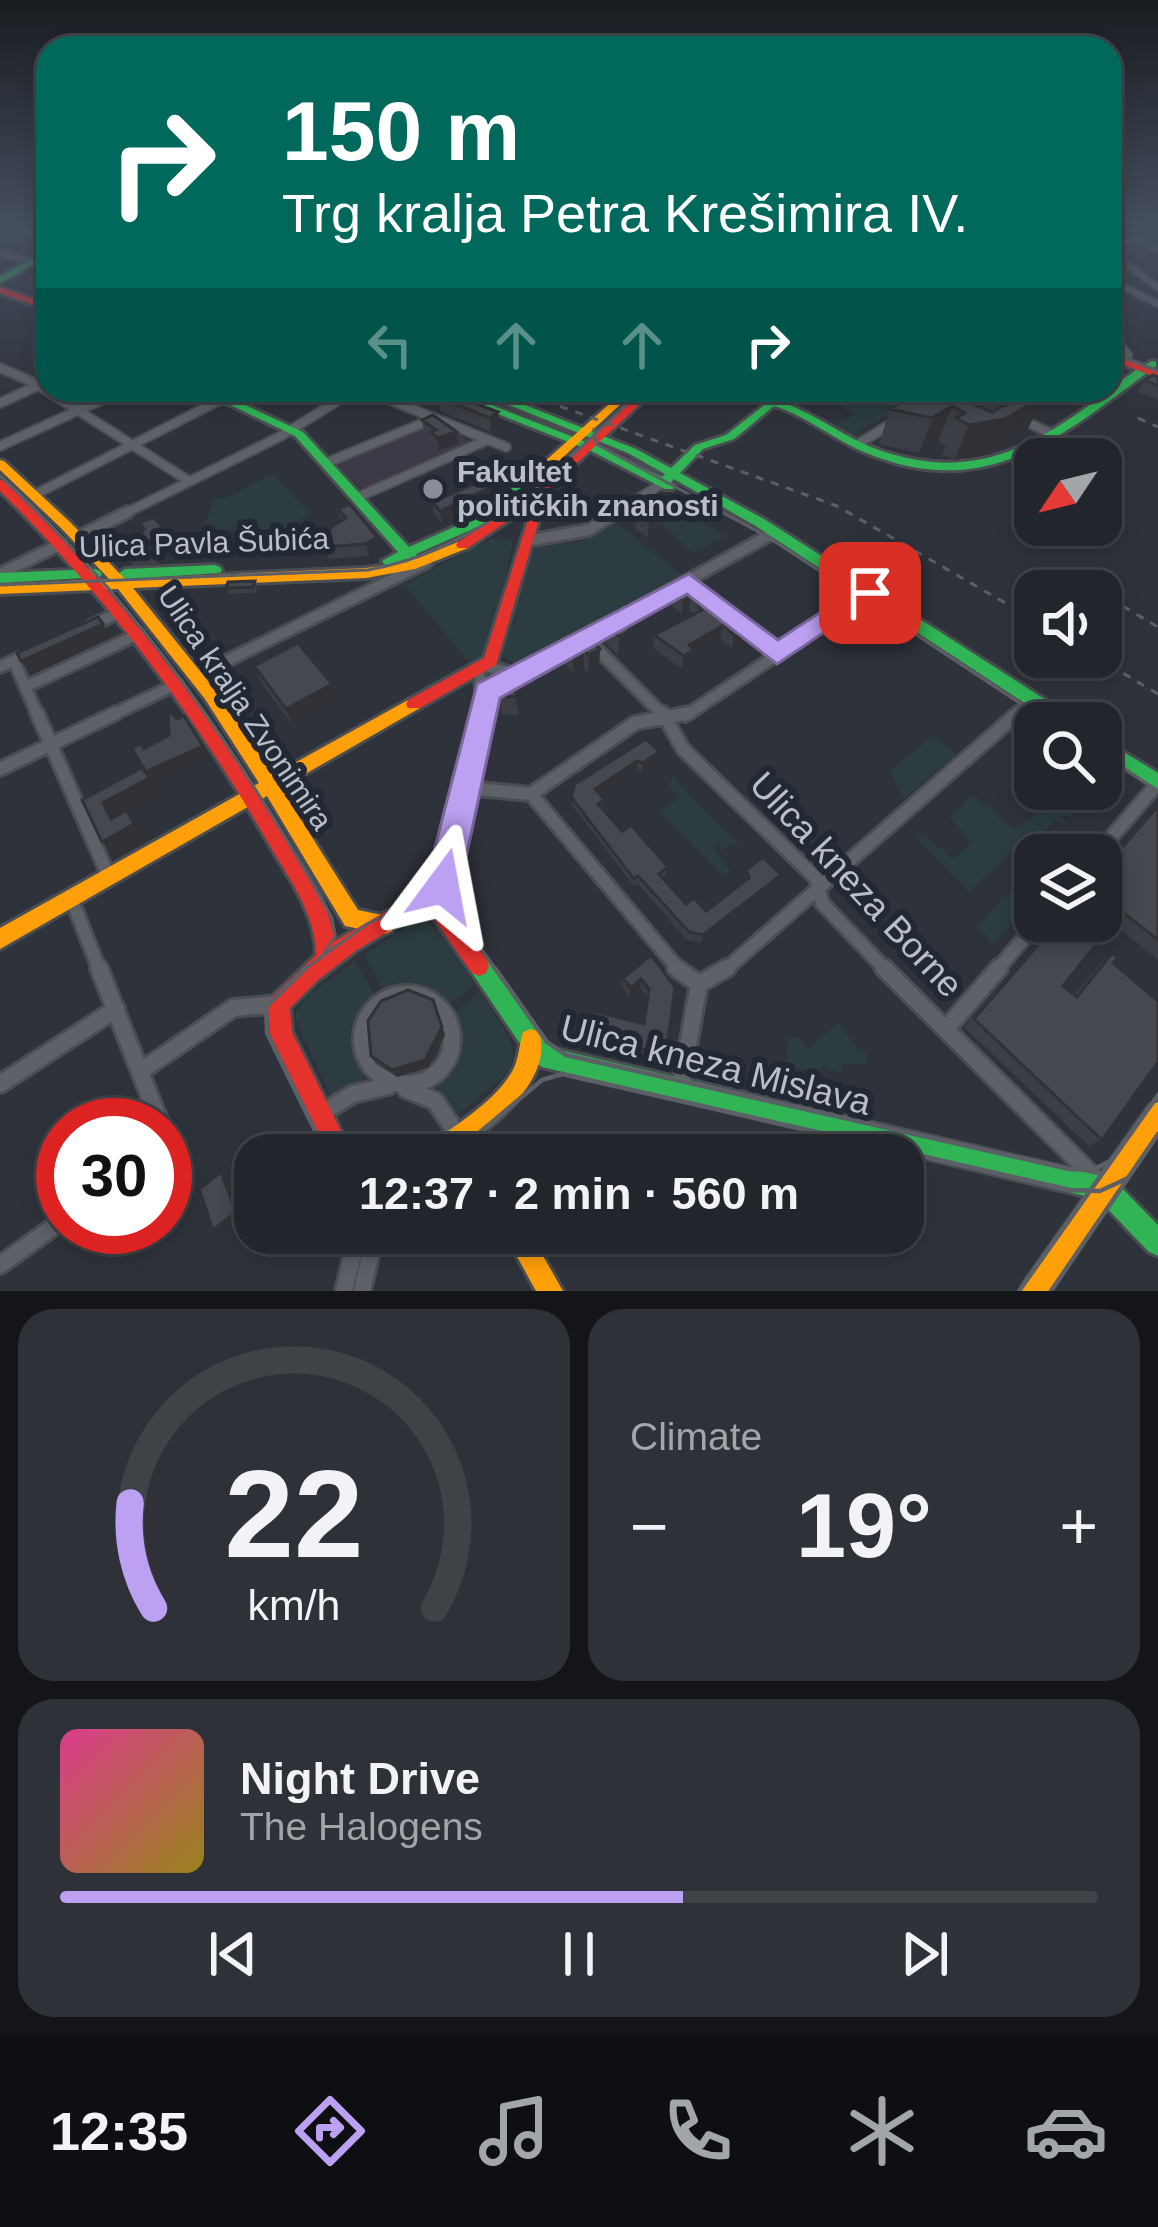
<!DOCTYPE html>
<meta charset="utf-8">
<style>
body{margin:0;font-family:Helvetica,sans-serif;background:#2e3238;color:#f1f3f6;height:100vh;display:flex;flex-direction:column;font-size:45px;white-space:nowrap}
*{box-sizing:border-box;margin:0}
p{font-size:39px;color:#a2a5a9}
.icon{flex:none;width:66px;height:66px;fill:none;stroke:currentColor;stroke-width:2;stroke-linecap:round;stroke-linejoin:round}
.map{position:relative;height:1291px;overflow:hidden}
.details{display:flex;flex-direction:column;gap:18px;padding:18px;background:#131518;flex:1}
.details>*{flex:none}
.hud{position:absolute;left:36px;top:36px;width:1086px;height:366px;border-radius:36px;box-shadow:0 6px 18px #0003,0 0 0 3px #3f4348;background:#00695c;color:#fff;overflow:hidden}
.needle{width:78px;rotate:235deg}
.controls{position:absolute;left:1014px;top:438px;display:grid;gap:24px}
.controls a{display:grid;place-items:center;width:108px;height:108px;border-radius:24px;background:#22262c;box-shadow:0 6px 18px #0003,0 0 0 3px #3f4348;font-size:60px}
.speed{position:absolute;left:36px;top:1098px;display:flex;gap:24px;font-size:60px;font-weight:700;text-align:center}
.speed>*{display:grid;place-content:center;width:156px;height:156px;border-radius:50%;background:#22262c;box-shadow:0 6px 18px #0003,0 0 0 3px #3f4348;line-height:1}
.speed .limit{border:18px solid #d22;background:#fff;color:#111}
.pin{position:absolute;display:grid;place-items:center;width:102px;height:102px;color:#fff;margin:-51px;border-radius:24px;box-shadow:0 6px 18px #0006}
.me{position:absolute;width:132px;margin:-66px;rotate:13deg;stroke-linejoin:round;filter:drop-shadow(0 0 9px #0008)}
.turn{display:flex;align-items:center;gap:42px;height:252px;padding:0 48px;font-size:54px}
.turn .icon{width:156px;height:156px;stroke-width:2.5}
.turn b{display:block;font-size:84px;line-height:102px}
.lanes{display:flex;align-items:center;height:114px;padding:0 48px;background:#0003;justify-content:center;gap:60px;direction:ltr}
.lanes .off{opacity:.35}
.big{font-size:90px;font-weight:700;line-height:1.1}
.details .card{flex:1;display:flex;flex-direction:column;justify-content:center;gap:18px;min-width:0;padding:0 42px;border-radius:36px;background:#2e3238}
.details .dial{align-items:center;gap:0}
.dial svg{height:312px;overflow:visible;fill:none;stroke:#3f4348;stroke-width:7;stroke-linecap:round;text-anchor:middle}
.dial text{fill:#f1f3f6;stroke:none}
.song{display:flex;align-items:center;gap:36px}
.cover{width:144px;height:144px;border-radius:18px;background:linear-gradient(135deg,hsl(330 70% 55%),hsl(50 70% 35%))}
.played{height:12px;border-radius:6px;background:linear-gradient(90deg,#bca0f2 60%,#3f4348 60%)}
.keys{display:flex;justify-content:space-around;direction:ltr}
.heat{display:flex;justify-content:space-between;align-items:center;font-size:66px;direction:ltr}
.details .tiles{flex:1;display:grid;gap:18px;grid-template-columns:1fr 1fr}
.card:last-child{grid-column:span 2}
.trip{position:absolute;left:234px;top:1134px;width:690px;height:120px;border-radius:36px;background:#22262c;box-shadow:0 6px 18px #0003,0 0 0 3px #3f4348;font-weight:700;line-height:120px;text-align:center}
.dock{display:flex;height:192px;justify-content:space-around;align-items:center;background:#0e0f12;color:#a2a5a9}
.dock .icon{width:84px;height:84px}
.dock .active{color:#bca0f2}
.dock b{font-size:54px;color:#f1f3f6}
.map>svg:first-child{display:block}
</style>
<div class="map">
<svg width="1158" height="1291" viewBox="0 0 1158 1291">
<rect width="100%" height="100%" fill="#2e323a"/>
<path fill="#3b3a46" d="M435,423L474,443L363,490L336,463Z"/>
<path fill="#2c3c40" d="M841,390H931L852,435L811,412L836,424L854,415L834,402L848,395Z
M273,473L309,512L283,537L243,539L245,531L205,529L213,498H226Z
M672,507L726,536L694,554L656,519Z
M617,523L682,576L521,667L502,657L530,544L581,542Z
M493,538L513,540L492,652L482,661L466,659L404,584Z
M932,736L956,754L903,800L890,771Z
M672,776L741,847L732,844L721,852V843L711,845L730,871L724,876L659,812L681,796L669,787Z
M1063,794L1076,804L1069,811L1072,815L1063,817L1067,825L1055,820L1036,840L1043,847L1034,855L1020,844L969,892L914,836L924,835L953,859L971,842L950,817L973,795L1014,830Z
M1021,880L1035,889V901L993,944L977,926Z
M425,920L437,926L475,985L450,1003L429,989L387,996L364,955L413,922Z
M355,961L379,1002L358,1038L363,1080L331,1097L294,1016L304,998Z
M480,992C530,1066 524,1060 458,1114L434,1084L457,1051L455,1011Z
M839,1022L857,1048L866,1052L867,1065L842,1064L841,1073L821,1066L820,1073L786,1065L788,1037L799,1038L808,1048Z"/>
<g fill="none" stroke-linecap="round" stroke-linejoin="round">
<g stroke="#4a4d52" stroke-width="9">
<path id="street-far4" d="M1110,236L1133,229
M1110,241L1126,242L1158,231
M1153,247L1158,249
M0,253L23,259
M1131,267L1158,288
M1110,280L1158,304
M1110,330L1129,355"/>
</g>
<g stroke="#4a4d52" stroke-width="12">
<path id="street-far3" d="M0,368L35,383L189,481
M365,390L506,447
M0,403L48,381
M1020,419L1050,433
M858,444L896,421
M0,446L123,390
M326,463L433,419
M36,494L220,400
M358,497L485,441
M122,515L281,436L355,390
M612,515L663,483"/>
</g>
<g stroke="#4a4d52" stroke-width="16">
<path id="street-far2" d="M80,536L128,512
M526,541L589,530L617,512
M0,574L61,544
M737,622L777,654
M91,626L120,612
M589,641L664,716
M14,661L38,716
M0,667L19,658
M479,669L481,689L504,687L505,671L485,666
M196,676L427,562
M508,680L775,532
M25,687L139,634
M110,716L177,684
M483,716L488,692
M685,716L854,604
M1015,716L1033,700"/>
</g>
<g stroke="#4a4d52" stroke-width="18">
<path id="street-far1" d="M37,713L109,877
M663,713L683,749L816,878L822,903L887,971
M0,769L116,713
M466,788L531,794L680,971
M531,794L635,723L689,713
M1096,855L1158,783
M71,898L100,971
M440,906L483,713
M724,971L1018,713
M996,971L1039,921"/>
</g>
<g stroke="#4a4d52" stroke-width="22">
<path id="street" d="M99,968L161,1125
M676,968L699,984
M884,968L1099,1182
M699,984L727,968
M362 1039a45 45 0 1 1 90 0a45 45 0 1 1-90 0Z
M946,1029L999,968
M141,1071L233,1008L279,1004
M0,1084L116,1009
M406,1089L435,1101L458,1135
M680,1090L699,984
M320,1114L353,1094L388,1086
M0,1265L63,1220
M344,1291L358,1233
M362,1291L375,1233"/>
</g>
<g stroke="#4a4d52" stroke-width="6">
<path id="fast" d="M48,250V256L0,283V276Z
M1152,361L1156,362V366C1062,436 987,504 864,452C833,439 807,416 774,406L734,439L703,449L680,473L764,519L1074,718L1076,723H1055L754,525L674,479L671,482L675,486L673,489H665L591,451L438,390H453L599,447L662,477L665,474L628,453L472,390H487L636,449L671,468L695,445L726,435L772,399C812,410 843,438 882,451C967,479 1021,454 1091,404C1111,389 1130,372 1152,361Z
M228,397L303,432L409,547L479,516L530,473L534,472L540,476L489,522L416,554L421,561L419,564H409L405,559L389,566L384,564L382,561L398,552L295,436L224,402V398Z
M215,565L220,567L222,570L220,573L125,579L118,574L125,569Z
M95,569L100,571L102,574L100,577L0,583V573Z
M1101,738L1158,773V789L1101,754Z
M479,956L486,959L545,1041L555,1049L1105,1177L1114,1180L1158,1225V1256L1149,1252L1098,1199L542,1067L529,1057L472,973L469,966L472,959Z
M450,1129L469,1134L482,1155H456L442,1149L438,1141L442,1133Z"/>
</g>
<g stroke="#4a4d52" stroke-width="6">
<path id="slow" d="M21,229H31L48,235V240Z
M202,390H220L235,396L226,404L221,401L223,397Z
M625,390H636L534,484H526V478Z
M0,460L4,461L70,522L125,579L366,568L408,562L458,542H468L470,545L468,548L415,569L366,578L133,588L216,691L273,775L408,700H420L422,704L420,708L281,788L358,910L392,917L395,924L392,931L385,934L345,926L267,796L0,949V928L259,783L205,699L118,589L0,594V584L109,579L61,528L0,470Z
M531,1029L539,1032C553,1074 504,1117 474,1139C467,1145 459,1153 451,1155C443,1157 431,1155 422,1155L426,1147C456,1124 494,1103 513,1070C519,1058 519,1045 523,1032Z
M1158,1102V1133L1049,1291H1021L1025,1282L1150,1105Z
M504,1233H530L563,1291H536Z"/>
</g>
<g stroke="#4a4d52" stroke-width="6">
<path id="jam" d="M0,287L48,304V310L0,293Z
M1110,353L1158,371V378L1110,360Z
M644,390H655L548,490L496,665L420,708H408L406,704L408,700L484,658L533,504L468,548H458L456,545L458,542L518,504Z
M0,480L4,481C115,588 203,703 282,834C303,868 329,901 335,941L385,912L434,894L441,896L486,959L489,966L486,973L479,976L472,973L430,913L399,925L357,950L318,980L290,1008L292,1032L353,1155H329L270,1034L268,1004L272,997L316,955C316,912 286,875 266,839C192,711 105,595 0,491Z"/>
</g>
<use href="#street-far4" stroke="#5e6168" stroke-width="6"/>
<use href="#street-far3" stroke="#5e6168" stroke-width="8"/>
<use href="#street-far2" stroke="#5e6168" stroke-width="10"/>
<use href="#street-far1" stroke="#5e6168" stroke-width="12"/>
<use href="#street" stroke="#5e6168" stroke-width="16"/>
<use href="#fast" fill="#30b455" fill-rule="evenodd"/>
<use href="#slow" fill="#ff9f0a" fill-rule="evenodd"/>
<use href="#jam" fill="#e5322d" fill-rule="evenodd"/>
<path stroke="#5c5f66" stroke-width="3" d="M1110,352L1158,371
M594,429L596,444L768,537L1050,723
M0,476C139,604 240,754 332,918L335,936L322,957
M0,585L368,570C485,549 558,468 642,390
M1101,753L1158,791
M302,971L367,924L429,894L453,908L497,971"/>
<path stroke="#5c5f66" stroke-width="4.5" d="M306,968L266,1007L267,1033L327,1155
M495,968L547,1042L566,1055L1069,1169L1093,1170L1112,1160
M453,1155L542,1080L562,1074L1070,1190L1100,1191L1128,1178
M338,1291L352,1233
M362,1291L375,1233
M1019,1291L1158,1095
M1051,1291L1158,1134"/>
<path stroke="#5c5f66" stroke-width="3" stroke-dasharray="8 8" stroke-linecap="butt" d="M515,390L837,506L1035,620
M1138,418L1158,427
M1109,598L1158,627
M1096,657L1158,694"/>
</g>
<path fill="#3b3e44" d="M48,270V300L27,292L22,281Z
M1158,377V400L1138,392L1145,380Z
M924,390H1030L1027,431L989,454L954,460L942,454L946,446L938,442L919,453L879,444L890,409Z
M471,396L472,402L498,412L500,426L491,432L440,411L438,397Z
M422,420L457,432L458,444L439,450L433,444L432,438L424,432Z
M502,476L490,500L442,523L434,515L432,502Z
M338,509L377,537L380,550L369,556L328,559L324,547L341,521Z
M636,509L660,530L648,538L635,528Z
M140,523L168,539L158,551L162,558L159,564L133,566L127,553L144,530Z
M255,581L257,587L256,593L229,594L226,588Z
M691,582L744,640L732,648L720,638L694,654L692,663L682,669L653,648L654,635L693,614L689,609L682,614L671,605L673,592Z
M873,589L917,618L908,637L896,646L875,630L855,642L837,628L843,610Z
M633,619L631,637L628,639V650L618,655L605,642L606,624Z
M583,632L599,667L588,673L584,669L573,672L564,663V644Z
M254,666L332,684L338,702L294,727L262,684Z
M526,680L527,698L519,703L518,715L502,714L500,696Z
M659,752L658,761L642,772L637,769L600,794L604,808L602,810L622,831L668,867L666,875L663,878L686,904L706,911L745,881L746,870L777,883L701,943L687,940L638,884L634,886L572,805L575,784Z
M1158,804V960L1101,914V870Z
M1057,921H1087L1081,928L1063,986L1074,995L1101,963L1112,953L1102,1140L1089,1146L964,1027Z
M651,955L666,1055L664,1062L583,1043V1035L644,1024L648,998L640,988L629,997L622,987L623,978Z
M445,1035L429,1067L397,1077L376,1064L371,1056Z"/>
<path fill="#303237" d="M48,238V265L37,242Z
M945,390H969L962,409L952,406L938,442L919,453L943,391Z
M1044,396L1027,431L989,454L954,460L969,425Z
M498,412L500,426L491,432L490,418Z
M457,432L458,444L439,450L437,438Z
M501,464L502,476L490,500L442,523L440,511L489,488Z
M662,511L660,530L648,538L649,520Z
M162,526L168,539L158,551L162,558L159,564L148,544Z
M377,537L380,550L369,556L366,544Z
M691,596L689,609L682,614L683,601Z
M883,612L875,630L855,642L862,624Z
M917,618L908,637L896,646L904,627Z
M633,619L631,637L628,639V650L618,655L620,637L626,622Z
M103,624L110,637L31,674L21,661Z
M723,625L720,638L694,654L692,663L682,669L684,656L689,645Z
M747,627L744,640L732,648L734,635Z
M209,641L216,653L198,661L192,649Z
M600,649L599,667L588,673L589,655Z
M584,651V669L573,672V654Z
M526,680L527,698L519,703L518,715L516,697L517,685Z
M332,684L338,702L294,727L286,709Z
M203,746L210,757L154,783L161,795L130,813L141,827L148,840L116,858L102,842L111,819L103,803L143,767Z
M659,752L658,761L642,772L643,763Z
M637,761V769L595,797V789Z
M781,875L777,883L701,943L703,935Z
M641,979L640,988L629,997L631,988Z
M433,1000L445,1035L429,1067L397,1077L392,1070Z
M221,1172L228,1176L243,1215L221,1232L213,1230Z"/>
<path fill="#45484f" stroke="#303237" stroke-width="3" d="M48,232V238L37,242V238Z
M48,270V289L46,290L22,281Z
M1153,375L1158,377V386L1145,380Z
M448,390H458L471,396L466,400L498,412L490,418L438,397Z
M924,390H945L943,391L992,412L1022,396L1010,390H1030L1044,396L1005,419L969,425L956,418L965,413L952,406L932,418L890,409Z
M433,415L457,432L437,438L431,432L436,430L422,420Z
M493,463L501,464L489,488L440,511L432,502L483,480Z
M350,504L377,537L366,544L324,547L331,527L346,518L338,509Z
M647,506L662,511L649,520L636,509Z
M153,517L162,526L148,544L155,546L153,552L127,553L144,529L140,523Z
M255,581L253,587L226,588L228,582Z
M691,582L747,627L734,635L723,625L689,645L694,650L684,656L654,635L702,610L691,596L683,601L673,592Z
M873,589L917,618L904,627L883,612L862,624L843,610Z
M626,613L633,619L626,622L629,631L620,637L606,624Z
M98,617L103,624L21,661L17,653Z
M583,632L600,649L589,655L584,651L573,654L564,644Z
M204,633L209,641L192,649L184,639Z
M298,643L332,684L286,709L254,666Z
M517,671L526,680L517,685L516,697L500,696Z
M168,708L177,719L184,716L203,746L145,772L132,748L141,743L144,749L169,735Z
M646,739L659,752L643,763L637,761L595,789L605,800L598,804L622,831L631,825L668,867L659,874L686,904L694,898L706,911L749,878L746,870L763,857L781,875L703,935L689,932L638,876L634,879L571,797L575,784Z
M143,767L149,778L103,803L111,819L127,810L134,824L102,842L82,800Z
M1158,806V940L1106,899L1101,905V872Z
M1059,921H1087L1081,928L1099,941L1063,986L1077,997L1112,953L1118,958L1113,963L1158,1001V1062L1102,1140L974,1019Z
M651,955L675,987L666,1055L583,1035L592,1011L644,1024L649,989L641,979L631,988L623,978Z
M408,990L433,1000L442,1027L425,1060L392,1070L371,1056L368,1021L381,1001Z
M221,1172L236,1212L213,1230L199,1189Z"/>
<linearGradient id="sky" x2="0" y2="1"><stop stop-color="#191c20"/><stop offset="0.56" stop-color="#464f60"/><stop offset="1" stop-color="#464f60" stop-opacity="0"/></linearGradient>
<rect width="1158" height="409" fill="url(#sky)"/>
<path fill="#bca0f2" stroke="#7a689d" stroke-width="3" d="M689,574L778,640L861,586H879L883,593L777,664L687,594L500,698L460,886L455,897L443,902L431,897L425,886L477,684Z"/>
<circle fill="#898d97" stroke="#222834" stroke-width="4.5" cx="433" cy="489" r="12"/>
<g text-anchor="middle" stroke-width="12" stroke-linejoin="round" paint-order="stroke">
<g font-size="30" font-weight="bold" fill="#babec9" stroke="#222834" text-anchor="start">
<text x="457" y="482">Fakultet<tspan x="457" dy="34">političkih znanosti</tspan></text>
</g>
<g font-size="30" fill="#babec9" stroke="#222834">
<text transform="translate(204 543) rotate(-2)" y="10">Ulica Pavla Šubića</text>
<text transform="translate(245 708) rotate(56)" y="10">Ulica kralja Zvonimira</text>
</g>
<g font-size="36" fill="#babec9" stroke="#222834">
<text transform="translate(857 884) rotate(47)" y="13">Ulica kneza Borne</text>
<text transform="translate(716 1064) rotate(14)" y="13">Ulica kneza Mislava</text>
</g>
</g>
</svg>
<div class="controls">
<a><svg class="needle" viewBox="-14 -14 28 28"><path d="M0-13l5 13h-10z" fill="#e53935"/><path d="M0 13l5-13h-10z" fill="#a2a5a9"/></svg></a>
<a><svg class="icon" aria-label="sound" viewBox="0 0 24 24"><path d="M4 9h4l5-4v14l-5-4H4zM17 9q2 3 0 6"/></svg></a>
<a><svg class="icon" aria-label="search" viewBox="0 0 24 24"><circle cx="10" cy="10" r="6"/><path d="M15 15l6 6"/></svg></a>
<a><svg class="icon" aria-label="layers" viewBox="0 0 24 24"><path d="M12 4l9 5-9 5-9-5zM3 14l9 5 9-5"/></svg></a>
</div>
<div class="speed"><div class="limit">30</div></div>
<div class="pin" style="left:870px;top:593px;background:#d93025"><svg class="icon" aria-label="arrive" viewBox="0 0 24 24"><path d="M6 21V4h12l-3 4 3 4H6"/></svg></div>
<svg class="me" style="left:443px;top:886px" viewBox="-20 -20 40 40"><path d="M0-17L14 15 0 8-14 15z" fill="#bca0f2" stroke="#fff" stroke-width="4"/></svg>
<div class="trip">12:37 · 2 min · 560 m</div>
<div class="hud">
<div class="turn"><svg class="icon" aria-label="right" viewBox="0 0 24 24"><path d="M7 20v-9h11M14 6l5 5-5 5"/></svg><div><b>150 m</b>Trg kralja Petra Krešimira IV.</div></div>
<div class="lanes"><svg class="icon off" aria-label="left" viewBox="0 0 24 24"><path d="M17 20v-9H6M10 6l-5 5 5 5"/></svg><svg class="icon off" aria-label="ahead" viewBox="0 0 24 24"><path d="M12 20V5M6 11l6-6 6 6"/></svg><svg class="icon off" aria-label="ahead" viewBox="0 0 24 24"><path d="M12 20V5M6 11l6-6 6 6"/></svg><svg class="icon" aria-label="right" viewBox="0 0 24 24"><path d="M7 20v-9h11M14 6l5 5-5 5"/></svg></div>
</div>
</div>
<section class="details">
<div class="tiles">
<div class="card dial"><svg viewBox="0 0 100 80">
<path d="M14 69A42 42 0 1 1 86 69"/>
<path d="M14 69A42 42 0 0 1 8 42" stroke="#bca0f2"/>
<text x="50" y="56" font-size="32" font-weight="700">22</text>
<text x="50" y="72" font-size="11">km/h</text>
</svg></div>
<div class="card"><p>Climate</p>
<div class="heat"><a>−</a><b class="big">19°</b><a>+</a></div>
</div>
<div class="card">
<div class="song"><i class="cover"></i><div><b>Night Drive</b><p>The Halogens</p></div></div>
<div class="played"></div>
<div class="keys"><svg class="icon" aria-label="previous" viewBox="0 0 24 24"><path d="M18 5L8 12l10 7zM5 5v14"/></svg><svg class="icon" aria-label="pause" viewBox="0 0 24 24"><path d="M8 5v14M16 5v14"/></svg><svg class="icon" aria-label="next" viewBox="0 0 24 24"><path d="M6 5l10 7-10 7zM19 5v14"/></svg></div>
</div>
</div>
</section>
<nav class="dock">
<b>12:35</b>
<svg class="icon active" aria-label="directions" viewBox="0 0 24 24"><path d="M12 3l9 9-9 9-9-9zM9 14v-3h6M13 9l2 2-2 2"/></svg>
<svg class="icon" aria-label="music" viewBox="0 0 24 24"><path d="M9 18V5l10-2v13"/><circle cx="6" cy="18" r="3"/><circle cx="16" cy="16" r="3"/></svg>
<svg class="icon" aria-label="phone" viewBox="0 0 24 24"><path d="M5 4h4l2 5-3 2q2 4 5 5l2-3 5 2v4C11 20 4 13 5 4z"/></svg>
<svg class="icon" aria-label="climate" viewBox="0 0 24 24"><path d="M12 3v18M4 7l16 10M4 17L20 7"/></svg>
<svg class="icon" aria-label="car" viewBox="0 0 24 24"><path d="M5 17H2v-5l4-1 3-4h7l3 4 3 1v5h-3M9 17h6M6 11h13"/><circle cx="7" cy="17" r="2"/><circle cx="17" cy="17" r="2"/></svg>
</nav>
